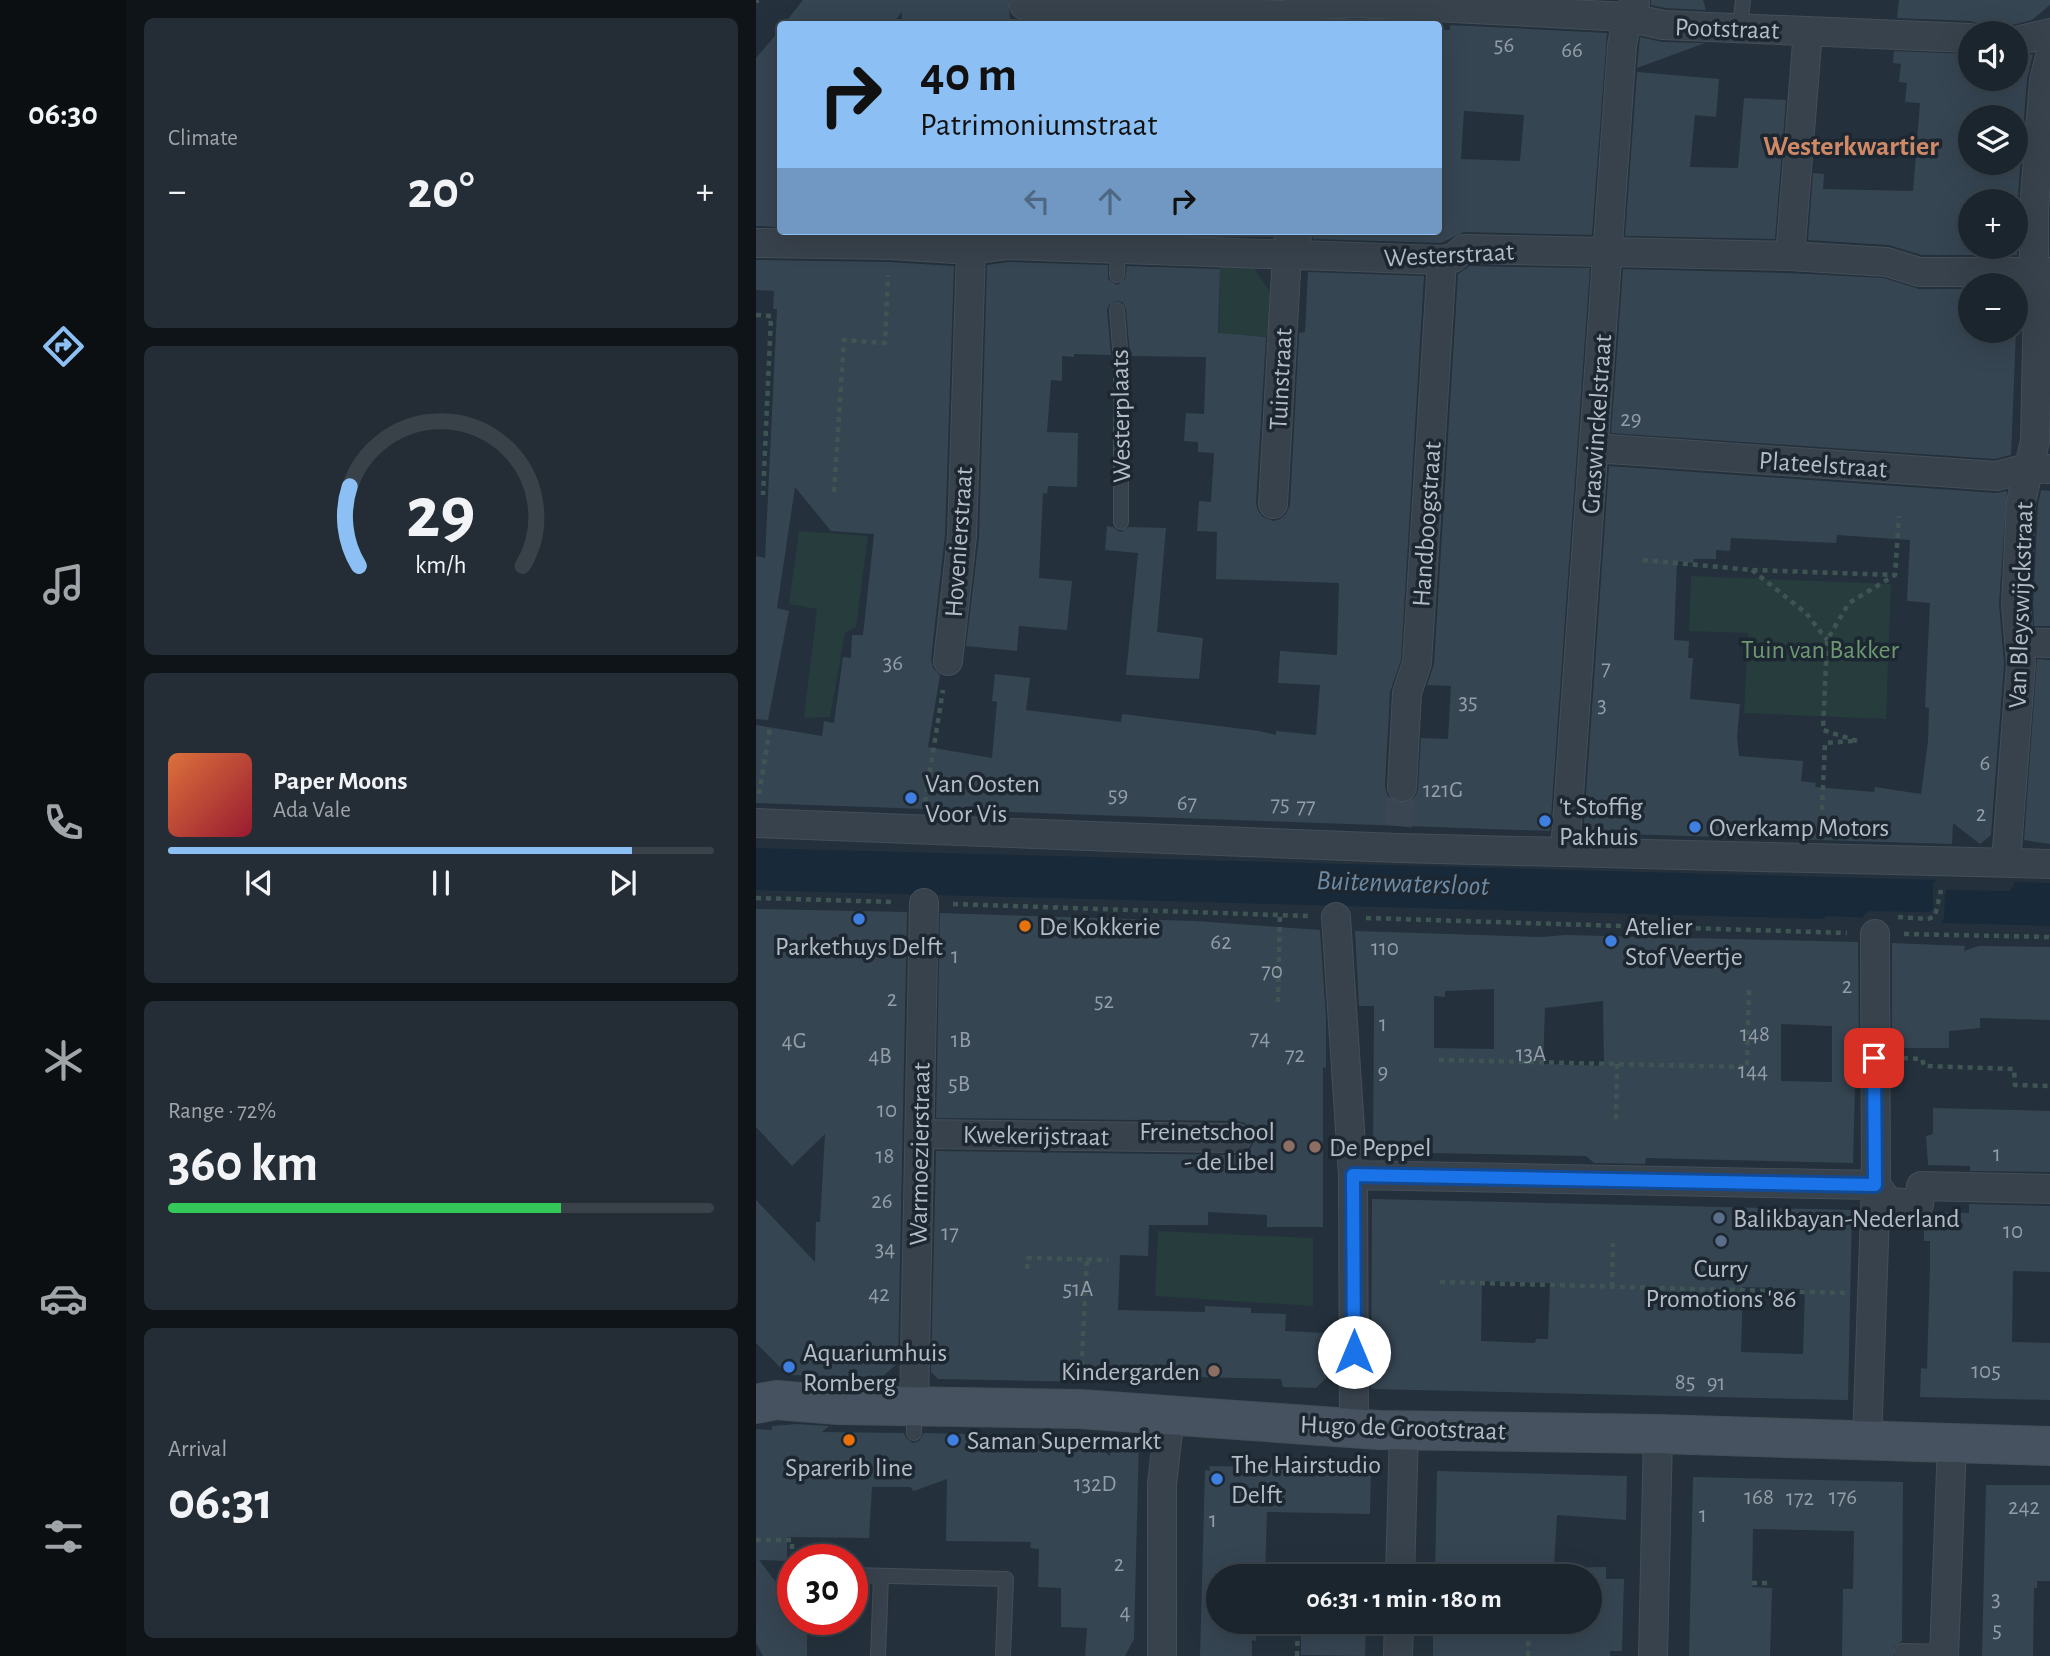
<!DOCTYPE html>
<meta charset="utf-8">
<style>
body{margin:0;font-family:"Alegreya Sans",sans-serif;background:#242d35;color:#f1f3f6;height:100vh;display:flex;flex-direction:column;font-size:26px;white-space:nowrap}
*{box-sizing:border-box;margin:0}
p{font-size:23px;color:#a0a5aa}
.icon{flex:none;width:38px;height:38px;fill:none;stroke:currentColor;stroke-width:2;stroke-linecap:round;stroke-linejoin:round}
.map{position:relative;flex:1;overflow:hidden}
.side{display:flex;flex-direction:column;gap:18px;padding:18px;background:#0f1419;width:630px}
.side>*{flex:none}
.hud{position:absolute;left:21px;top:21px;width:665px;height:214px;border-radius:7px;box-shadow:0 7px 28px #0002,0 0 0 2px #394249;background:#8cbff3;color:#111;overflow:hidden}
.controls{position:absolute;left:1202px;top:21px;display:grid;gap:14px}
.controls a{display:grid;place-items:center;width:70px;height:70px;border-radius:50%;background:#1b252d;box-shadow:0 7px 28px #0002,0 0 0 2px #394249;font-size:35px}
.speed{position:absolute;left:21px;top:1544px;display:flex;gap:14px;font-size:35px;font-weight:700;text-align:center}
.speed>*{display:grid;place-content:center;width:91px;height:91px;border-radius:50%;background:#1b252d;box-shadow:0 7px 28px #0002,0 0 0 2px #394249;line-height:1}
.speed .limit{border:10px solid #d22;background:#fff;color:#111}
.pin{position:absolute;display:grid;place-items:center;width:60px;height:60px;color:#fff;margin:-30px;border-radius:14px;box-shadow:0 4px 10px #0006}
.me{position:absolute;width:77px;margin:-38px;rotate:0deg;stroke-linejoin:round;filter:drop-shadow(0 0 5px #0008)}
.turn{display:flex;align-items:center;gap:24px;height:147px;padding:0 28px;font-size:32px}
.turn .icon{width:91px;height:91px;stroke-width:2.5}
.turn b{display:block;font-size:49px;line-height:60px}
.lanes{display:flex;align-items:center;height:66px;padding:0 28px;background:#0003;justify-content:center;gap:35px;direction:ltr}
.lanes .off{opacity:.35}
.big{font-size:52px;font-weight:700;line-height:1.1}
.side .tile{flex:1;display:flex;flex-direction:column;justify-content:center;gap:10px;min-width:0;padding:0 24px;border-radius:10px;background:#242d35}
.side .dial{align-items:center;gap:0}
.dial svg{height:182px;overflow:visible;fill:none;stroke:#394249;stroke-width:7;stroke-linecap:round;text-anchor:middle}
.dial text{fill:#f1f3f6;stroke:none}
.song{display:flex;align-items:center;gap:21px}
.cover{width:84px;height:84px;border-radius:10px;background:linear-gradient(135deg,hsl(20 70% 55%),hsl(350 70% 35%))}
.played{height:7px;border-radius:4px;background:linear-gradient(90deg,#8cbff3 85%,#394249 85%)}
.keys{display:flex;justify-content:space-around;direction:ltr}
.heat{display:flex;justify-content:space-between;align-items:center;font-size:38px;direction:ltr}
.charge{height:10px;border-radius:5px;background:linear-gradient(90deg,#34c759 72%,#394249 0)}
.trip{position:absolute;left:450px;top:1564px;width:396px;height:70px;border-radius:35px;background:#1b252d;box-shadow:0 7px 28px #0002,0 0 0 2px #394249;font-weight:700;line-height:70px;text-align:center}
main{display:flex;flex:1;min-height:0}
.dock{display:flex;flex-direction:column;width:126px;justify-content:space-around;align-items:center;background:#0b0f12;color:#a0a5aa}
.dock .icon{width:49px;height:49px}
.dock .selected{color:#8cbff3}
.dock b{font-size:32px;color:#f1f3f6}
.map>svg:first-child{display:block}
</style>
<main>
<nav class="dock">
<b>06:30</b>
<svg class="icon selected" aria-label="directions" viewBox="0 0 24 24"><path d="M12 3l9 9-9 9-9-9zM9 14v-3h6M13 9l2 2-2 2"/></svg>
<svg class="icon" aria-label="music" viewBox="0 0 24 24"><path d="M9 18V5l10-2v13"/><circle cx="6" cy="18" r="3"/><circle cx="16" cy="16" r="3"/></svg>
<svg class="icon" aria-label="phone" viewBox="0 0 24 24"><path d="M5 4h4l2 5-3 2q2 4 5 5l2-3 5 2v4C11 20 4 13 5 4z"/></svg>
<svg class="icon" aria-label="climate" viewBox="0 0 24 24"><path d="M12 3v18M4 7l16 10M4 17L20 7"/></svg>
<svg class="icon" aria-label="car" viewBox="0 0 24 24"><path d="M5 17H2v-5l4-1 3-4h7l3 4 3 1v5h-3M9 17h6M6 11h13"/><circle cx="7" cy="17" r="2"/><circle cx="17" cy="17" r="2"/></svg>
<svg class="icon" aria-label="filters" viewBox="0 0 24 24"><path d="M4 7h16M4 17h16"/><circle cx="9" cy="7" r="2"/><circle cx="15" cy="17" r="2"/></svg>
</nav>
<section class="side">
<div class="tile"><p>Climate</p>
<div class="heat"><a>−</a><b class="big">20°</b><a>+</a></div>
</div>
<div class="tile dial"><svg viewBox="0 0 100 80">
<path d="M14 69A42 42 0 1 1 86 69"/>
<path d="M14 69A42 42 0 0 1 10 34" stroke="#8cbff3"/>
<text x="50" y="56" font-size="32" font-weight="700">29</text>
<text x="50" y="72" font-size="11">km/h</text>
</svg></div>
<div class="tile">
<div class="song"><i class="cover"></i><div><b>Paper Moons</b><p>Ada Vale</p></div></div>
<div class="played"></div>
<div class="keys"><svg class="icon" aria-label="previous" viewBox="0 0 24 24"><path d="M18 5L8 12l10 7zM5 5v14"/></svg><svg class="icon" aria-label="pause" viewBox="0 0 24 24"><path d="M8 5v14M16 5v14"/></svg><svg class="icon" aria-label="next" viewBox="0 0 24 24"><path d="M6 5l10 7-10 7zM19 5v14"/></svg></div>
</div>
<div class="tile"><p>Range · 72%</p><b class="big">360 km</b><div class="charge"></div></div>
<div class="tile"><p>Arrival</p><b class="big">06:31</b></div>
</section>
<div class="map">
<svg width="1294" height="1656" viewBox="0 0 1294 1656">
<rect width="100%" height="100%" fill="#24313c"/>
<path fill="#263c3d" d="M464,264L496,265L518,298L515,337L463,334Z
M43,531L112,536L100,627L89,633L74,717L48,718L61,609L33,604Z
M935,576L1135,584L1130,719L988,713L992,633L933,631Z
M402,1231L557,1238V1306L399,1296Z"/>
<path fill="#182939" d="M0,848L1294,883V926L1114,921L1110,918L1071,916L1066,919L0,890Z"/>
<path fill="#24313c" d="M1183,877L1258,879V886L1253,891L1191,890L1189,895L1188,919L1183,925L1112,924L1107,921V916L1113,911L1174,912L1177,908V883Z"/>
<path fill="#364552" fill-rule="evenodd" d="M47,0H253L254,24L146,21V12L136,24H28Z
M895,0H947L950,10L909,8L895,5Z
M1143,0H1294V5L1276,20L1256,25L1246,33H1229L1223,24L1215,21L1141,18Z
M694,25L851,33L836,235L708,232L685,243L557,239V231H682V30H694ZM708,111L768,115L764,161L705,159Z
M24,30V227L0,226V58Z
M884,37L906,42L949,43L881,68Z
M1138,51L1214,54V79H1260V57L1277,54L1271,79L1261,208V255H1166L1132,245L1052,240L1057,173L1068,174L1067,189L1157,191L1164,103L1149,102L1151,83L1143,82L1145,64L1137,63ZM1214,117H1260V163H1214ZM1214,201H1260V247H1214Z
M881,72L963,79L960,117L939,115L934,167L982,168L988,98L1030,100L1019,239L869,236Z
M359,231H464V236L359,232Z
M0,260L133,262L198,266L189,535L175,659L177,668L184,675L172,747L236,758L241,702L236,701L239,674L274,678L270,710L365,722L366,714L503,731L520,735V731L560,735L564,685L522,683L524,651L581,655L583,583L460,579L461,532L441,531L443,501L455,502L458,453L442,452V442L428,441L430,413L448,414L450,357L374,356L370,309L366,302L360,301L353,305L351,310L355,355L318,354V357L306,356V381L295,380L291,432L322,433L321,487L292,486L291,494L287,493L283,578L316,581L311,630L263,626L261,651L210,646L223,537L231,265L252,262L352,265V279L361,285L369,279L371,266L464,269L462,333L510,337L500,503L502,511L507,517L517,521L524,519L530,514L534,505L543,333L549,332L552,272L668,276L645,660L634,692L629,786L631,794L636,800L646,804L654,801L660,795L662,789L665,738L692,739L695,686L671,685L678,664L702,274L714,266L834,268L794,831L0,803V725L66,736L68,721L78,723L87,657L95,658L96,635H107L118,534L75,531L39,487L21,608L33,611L12,720L0,719V556L9,558L21,309H17L18,291L0,290Z
M867,269L1033,273L1128,278L1163,289H1214V331H1260L1255,455L1239,459L855,433Z
M853,466L1240,493L1251,491L1243,603L1248,664L1235,835L1224,844L1197,823L1196,844L832,833L828,822ZM1081,535L1154,540L1151,601L1174,603L1169,707L1173,708L1172,741L1165,794L1119,787L1118,792L1059,787L1060,783L1045,781L1047,761L983,756L981,737L984,704L934,699L937,658H932L933,641L918,640L921,561L937,563L938,559H960V550L974,551L975,538L1080,543Z
M1285,490L1294,491V626H1278L1277,604L1282,504Z
M351,526L357,527L364,532L373,527L410,528L401,632L447,638L443,679L370,675L382,553L349,550Z
M1281,659L1294,660V844L1268,840Z
M0,909L151,912L142,1363L126,1377L32,1375L0,1343V1200L59,1262L60,1222H64L69,1134L36,1166L0,1127Z
M184,913L439,921L564,930L570,1017V1068L567,1067V1227H511V1215L452,1212V1225H393L392,1256L364,1255L362,1310L449,1312V1306L495,1308V1313L530,1314L529,1331L570,1333L573,1375L560,1388L527,1387L525,1379L390,1376V1383L182,1379L175,1372L180,1151L481,1155L490,1152L496,1146L498,1139L495,1129L489,1123L481,1121L180,1118Z
M599,931L786,937L809,935L1102,942L1103,1051L1099,1087L1097,1163L890,1158L889,1164L838,1163L830,1156L617,1152L618,1006H603ZM738,989V1049L678,1048V996L689,997V991ZM847,1001L848,1066L787,1064L789,1008ZM1025,1024L1076,1026V1082L1025,1081Z
M1136,943L1209,946L1208,951L1223,946L1294,947V1020L1224,1018V1028L1193,1031V1048H1136Z
M1177,1108L1294,1111V1172L1214,1171V1166L1172,1165L1170,1136L1177,1134Z
M616,1199L1096,1210L1092,1400L615,1389ZM726,1281L794,1283L792,1339H780L779,1343L725,1341ZM987,1287L1049,1289L1047,1354L985,1352Z
M1213,1204L1294,1206V1272L1257,1271L1256,1342L1294,1343V1400L1164,1397L1165,1368L1171,1369L1174,1266V1241H1168V1219L1177,1212L1213,1213Z
M41,1424L73,1426L66,1432L148,1433L150,1438L157,1443L163,1441L168,1433L331,1437L354,1456L355,1438L383,1439L378,1639L369,1656H329L331,1628L305,1627V1588L282,1587L283,1549L274,1548L275,1542L190,1541L191,1479L158,1491L154,1487H116L113,1538L31,1537V1561L3,1560L37,1604V1619H49L51,1622V1656H7L0,1643V1429L16,1430V1426Z
M453,1466L615,1469L614,1514L511,1512L509,1577H462V1622H501L500,1641L496,1640V1656H444L449,1470L454,1471Z
M681,1471L871,1476L870,1520L801,1515L798,1568L850,1567V1579H868L866,1651H854V1656H677V1622H833V1577H679Z
M937,1477L1147,1482L1146,1641L1138,1647V1656H1086L1087,1589H1097L1098,1531L997,1529L996,1587L1016,1588L1014,1656H933Z
M1230,1485H1294V1581H1281V1588H1278L1277,1656H1226Z
M569,1572L612,1574V1577H569Z
M568,1622H610L609,1656L545,1655V1631H568Z"/>
<g fill="none" stroke-linecap="round" stroke-linejoin="round">
<path stroke="#3a4651" stroke-width="28" stroke-dasharray="28 14" stroke-linecap="butt" d="M642,826L646,787"/>
<g stroke="#444e58" stroke-width="16">
<path id="lane" d="M984,28L987,0
M361,275L362,248
M361,310L365,362V522
M158,1406V1433
M36,1574H37
M96,1575L250,1579L247,1656
M1146,1651L1188,1652
M122,1656L125,1576"/>
</g>
<g stroke="#444e58" stroke-width="30">
<path id="street" d="M268,5L528,15L567,5L599,3L871,17L907,25L1214,38
M1260,41L1294,33
M531,231L541,232L540,255
M0,243L134,245L215,250L251,245L686,260L697,258L708,249L1034,256L1131,262L1163,272H1294
M1034,256L1052,31
M838,448L1241,476L1271,468L1294,469
M517,504L531,254
M1264,642L1294,643
M192,661L206,536L215,250
M646,787L651,693L661,663L686,260
M0,823L642,848L1294,864
M809,852L866,46L871,17L879,2
M1250,862L1265,664L1260,604L1265,502L1279,441L1282,296L1278,272V209L1288,80L1294,56
M580,917L597,1175L598,1428
M164,1134L481,1138
M597,1175L1120,1185L1132,1202L1163,1204L1165,1186L1294,1189
M158,1405L168,903
M1111,1442L1120,1185L1119,934
M644,1577L648,1430
M406,1656V1484L414,1415
M642,1656L643,1622
M897,1656L902,1434
M1188,1656L1196,1443"/>
</g>
<g stroke="#444e58" stroke-width="40">
<path id="secondary" d="M0,1404L20,1400L82,1405L324,1409L623,1430L902,1434L1294,1446"/>
</g>
<path stroke="#3f5554" stroke-width="4.5" stroke-dasharray="5 5" stroke-linecap="butt" d="M0,2L2,0
M0,315L15,316L7,495
M78,492L88,340L129,343L132,275
M887,560L996,570L1138,575
M996,570L1050,613L1071,640
M1101,741L1067,730L1071,640L1093,603L1139,575L1143,516
M3,794L14,728
M169,802L187,690
M1065,830L1069,743L1097,741
M0,898L139,902
M197,904L552,916
M1142,917L1172,919L1179,916L1185,890
M610,918L1091,933
M1148,934L1294,937
M522,1002L524,914
M1147,1058L1166,1059L1168,1066L1258,1069L1259,1085L1294,1086
M683,1060L991,1067L993,989
M860,1119L861,1063
M271,1269L272,1258L352,1260
M684,1282L1089,1293
M856,1287L857,1243
M325,1376L331,1259
M0,1540H36V1552
M996,1583H1016
M541,1656L542,1622
M772,1656L773,1622"/>
<use href="#lane" stroke="#38424c" stroke-width="14"/>
<use href="#street" stroke="#38424c" stroke-width="28"/>
<use href="#secondary" stroke="#46525f" stroke-width="38"/>
</g>
<g fill="none" stroke-linecap="round" stroke-linejoin="round">
<g stroke="#114b97" stroke-width="18">
<path id="route" d="M598,1352L597,1175L1119,1185L1118,1058"/>
</g>
<use href="#route" stroke="#1a73e8" stroke-width="12"/>
</g>
<g fill="#3f7fe0" stroke="#1d2731" stroke-width="2.5">
<circle cx="155" cy="798" r="7"/>
<circle cx="789" cy="821" r="7"/>
<circle cx="939" cy="827" r="7"/>
<circle cx="103" cy="919" r="7"/>
<circle cx="855" cy="941" r="7"/>
<circle cx="33" cy="1367" r="7"/>
<circle cx="197" cy="1440" r="7"/>
<circle cx="461" cy="1479" r="7"/>
</g>
<g fill="#e8710a" stroke="#1d2731" stroke-width="2.5">
<circle cx="269" cy="926" r="7"/>
<circle cx="93" cy="1440" r="7"/>
</g>
<g fill="#8d6e63" stroke="#1d2731" stroke-width="2.5">
<circle cx="533" cy="1146" r="7"/>
<circle cx="559" cy="1147" r="7"/>
<circle cx="458" cy="1371" r="7"/>
</g>
<g fill="#5c6f8a" stroke="#1d2731" stroke-width="2.5">
<circle cx="963" cy="1218" r="7"/>
<circle cx="965" cy="1241" r="7"/>
</g>
<g text-anchor="middle" stroke-width="7" stroke-linejoin="round" paint-order="stroke">
<g font-size="23" fill="#929da8">
<text x="748" y="52">56</text>
<text x="816" y="57">66</text>
<text x="875" y="426">29</text>
<text x="137" y="670">36</text>
<text x="850" y="675">7</text>
<text x="712" y="709">35</text>
<text x="846" y="712">3</text>
<text x="1229" y="770">6</text>
<text x="687" y="797">121G</text>
<text x="362" y="802">59</text>
<text x="431" y="810">67</text>
<text x="524" y="811">75</text>
<text x="550" y="813">77</text>
<text x="1225" y="821">2</text>
<text x="465" y="949">62</text>
<text x="629" y="955">110</text>
<text x="199" y="963">1</text>
<text x="516" y="978">70</text>
<text x="1091" y="993">2</text>
<text x="136" y="1006">2</text>
<text x="348" y="1008">52</text>
<text x="627" y="1031">1</text>
<text x="999" y="1041">148</text>
<text x="504" y="1045">74</text>
<text x="205" y="1047">1B</text>
<text x="38" y="1048">4G</text>
<text x="775" y="1061">13A</text>
<text x="539" y="1062">72</text>
<text x="124" y="1063">4B</text>
<text x="997" y="1078">144</text>
<text x="627" y="1079">9</text>
<text x="203" y="1091">5B</text>
<text x="131" y="1117">10</text>
<text x="1241" y="1161">1</text>
<text x="129" y="1163">18</text>
<text x="126" y="1208">26</text>
<text x="1257" y="1238">10</text>
<text x="194" y="1240">17</text>
<text x="129" y="1256">34</text>
<text x="322" y="1296">51A</text>
<text x="123" y="1301">42</text>
<text x="1230" y="1378">105</text>
<text x="929" y="1389">85</text>
<text x="960" y="1390">91</text>
<text x="339" y="1491">132D</text>
<text x="1003" y="1504">168</text>
<text x="1087" y="1504">176</text>
<text x="1044" y="1505">172</text>
<text x="1268" y="1514">242</text>
<text x="947" y="1522">1</text>
<text x="457" y="1527">1</text>
<text x="363" y="1571">2</text>
<text x="1240" y="1606">3</text>
<text x="369" y="1619">4</text>
<text x="1241" y="1637">5</text>
</g>
<g font-size="26" fill="#b4bdc7" stroke="#1d2731">
<text transform="translate(971 28) rotate(2)" y="9">Pootstraat</text>
<text transform="translate(693 254) rotate(-3)" y="9">Westerstraat</text>
<text transform="translate(524 379) rotate(-87)" y="9">Tuinstraat</text>
<text transform="translate(364 416) rotate(-91)" y="9">Westerplaats</text>
<text transform="translate(840 424) rotate(-86)" y="9">Graswinckelstraat</text>
<text transform="translate(1067 464) rotate(4)" y="9">Plateelstraat</text>
<text transform="translate(670 524) rotate(-86)" y="9">Handboogstraat</text>
<text transform="translate(202 542) rotate(-86)" y="9">Hovenierstraat</text>
<text transform="translate(1264 605) rotate(-88)" y="9">Van Bleyswijckstraat</text>
<text transform="translate(280 1135) rotate(1)" y="9">Kwekerijstraat</text>
<text transform="translate(163 1154) rotate(-89)" y="9">Warmoezierstraat</text>
<text transform="translate(647 1427) rotate(2)" y="9">Hugo de Grootstraat</text>
</g>
<g font-size="26" fill="#6c9771" stroke="#1d2731">
<text x="1064" y="658">Tuin van Bakker</text>
</g>
<g font-size="26" fill="#b4bdc7" stroke="#1d2731" text-anchor="start">
<text x="169" y="792">Van Oosten<tspan x="169" dy="30">Voor Vis</tspan></text>
<text x="803" y="815">'t Stoffig<tspan x="803" dy="30">Pakhuis</tspan></text>
<text x="953" y="836">Overkamp Motors</text>
<text x="283" y="935">De Kokkerie</text>
<text x="869" y="935">Atelier<tspan x="869" dy="30">Stof Veertje</tspan></text>
<text x="103" y="955" text-anchor="middle">Parkethuys Delft</text>
<text x="519" y="1140" text-anchor="end">Freinetschool<tspan x="519" dy="30">- de Libel</tspan></text>
<text x="573" y="1156">De Peppel</text>
<text x="977" y="1227">Balikbayan-Nederland</text>
<text x="965" y="1277" text-anchor="middle">Curry<tspan x="965" dy="30">Promotions '86</tspan></text>
<text x="47" y="1361">Aquariumhuis<tspan x="47" dy="30">Romberg</tspan></text>
<text x="444" y="1380" text-anchor="end">Kindergarden</text>
<text x="211" y="1449">Saman Supermarkt</text>
<text x="475" y="1473">The Hairstudio<tspan x="475" dy="30">Delft</tspan></text>
<text x="93" y="1476" text-anchor="middle">Sparerib line</text>
</g>
<g font-size="28" font-weight="bold" fill="#d08966" stroke="#1d2731">
<text x="1095" y="155">Westerkwartier</text>
</g>
<g font-size="28" font-style="italic" fill="#6e8ba5" stroke="#1d2731">
<text transform="translate(647 882) rotate(2)" y="10">Buitenwatersloot</text>
</g>
</g>
</svg>
<div class="controls">
<a><svg class="icon" aria-label="sound" viewBox="0 0 24 24"><path d="M4 9h4l5-4v14l-5-4H4zM17 9q2 3 0 6"/></svg></a>
<a><svg class="icon" aria-label="layers" viewBox="0 0 24 24"><path d="M12 4l9 5-9 5-9-5zM3 14l9 5 9-5"/></svg></a>
<a>+</a>
<a>−</a>
</div>
<div class="speed"><div class="limit">30</div></div>
<div class="pin" style="left:1118px;top:1058px;background:#d93025"><svg class="icon" aria-label="arrive" viewBox="0 0 24 24"><path d="M6 21V4h12l-3 4 3 4H6"/></svg></div>
<svg class="me" style="left:598px;top:1352px" viewBox="-20 -20 40 40"><circle r="19" fill="#fff"/><path d="M0-13L10 11 0 6-10 11z" fill="#1a73e8"/></svg>
<div class="trip">06:31 · 1 min · 180 m</div>
<div class="hud">
<div class="turn"><svg class="icon" aria-label="right" viewBox="0 0 24 24"><path d="M7 20v-9h11M14 6l5 5-5 5"/></svg><div><b>40 m</b>Patrimoniumstraat</div></div>
<div class="lanes"><svg class="icon off" aria-label="left" viewBox="0 0 24 24"><path d="M17 20v-9H6M10 6l-5 5 5 5"/></svg><svg class="icon off" aria-label="ahead" viewBox="0 0 24 24"><path d="M12 20V5M6 11l6-6 6 6"/></svg><svg class="icon" aria-label="right" viewBox="0 0 24 24"><path d="M7 20v-9h11M14 6l5 5-5 5"/></svg></div>
</div>
</div>
</main>
